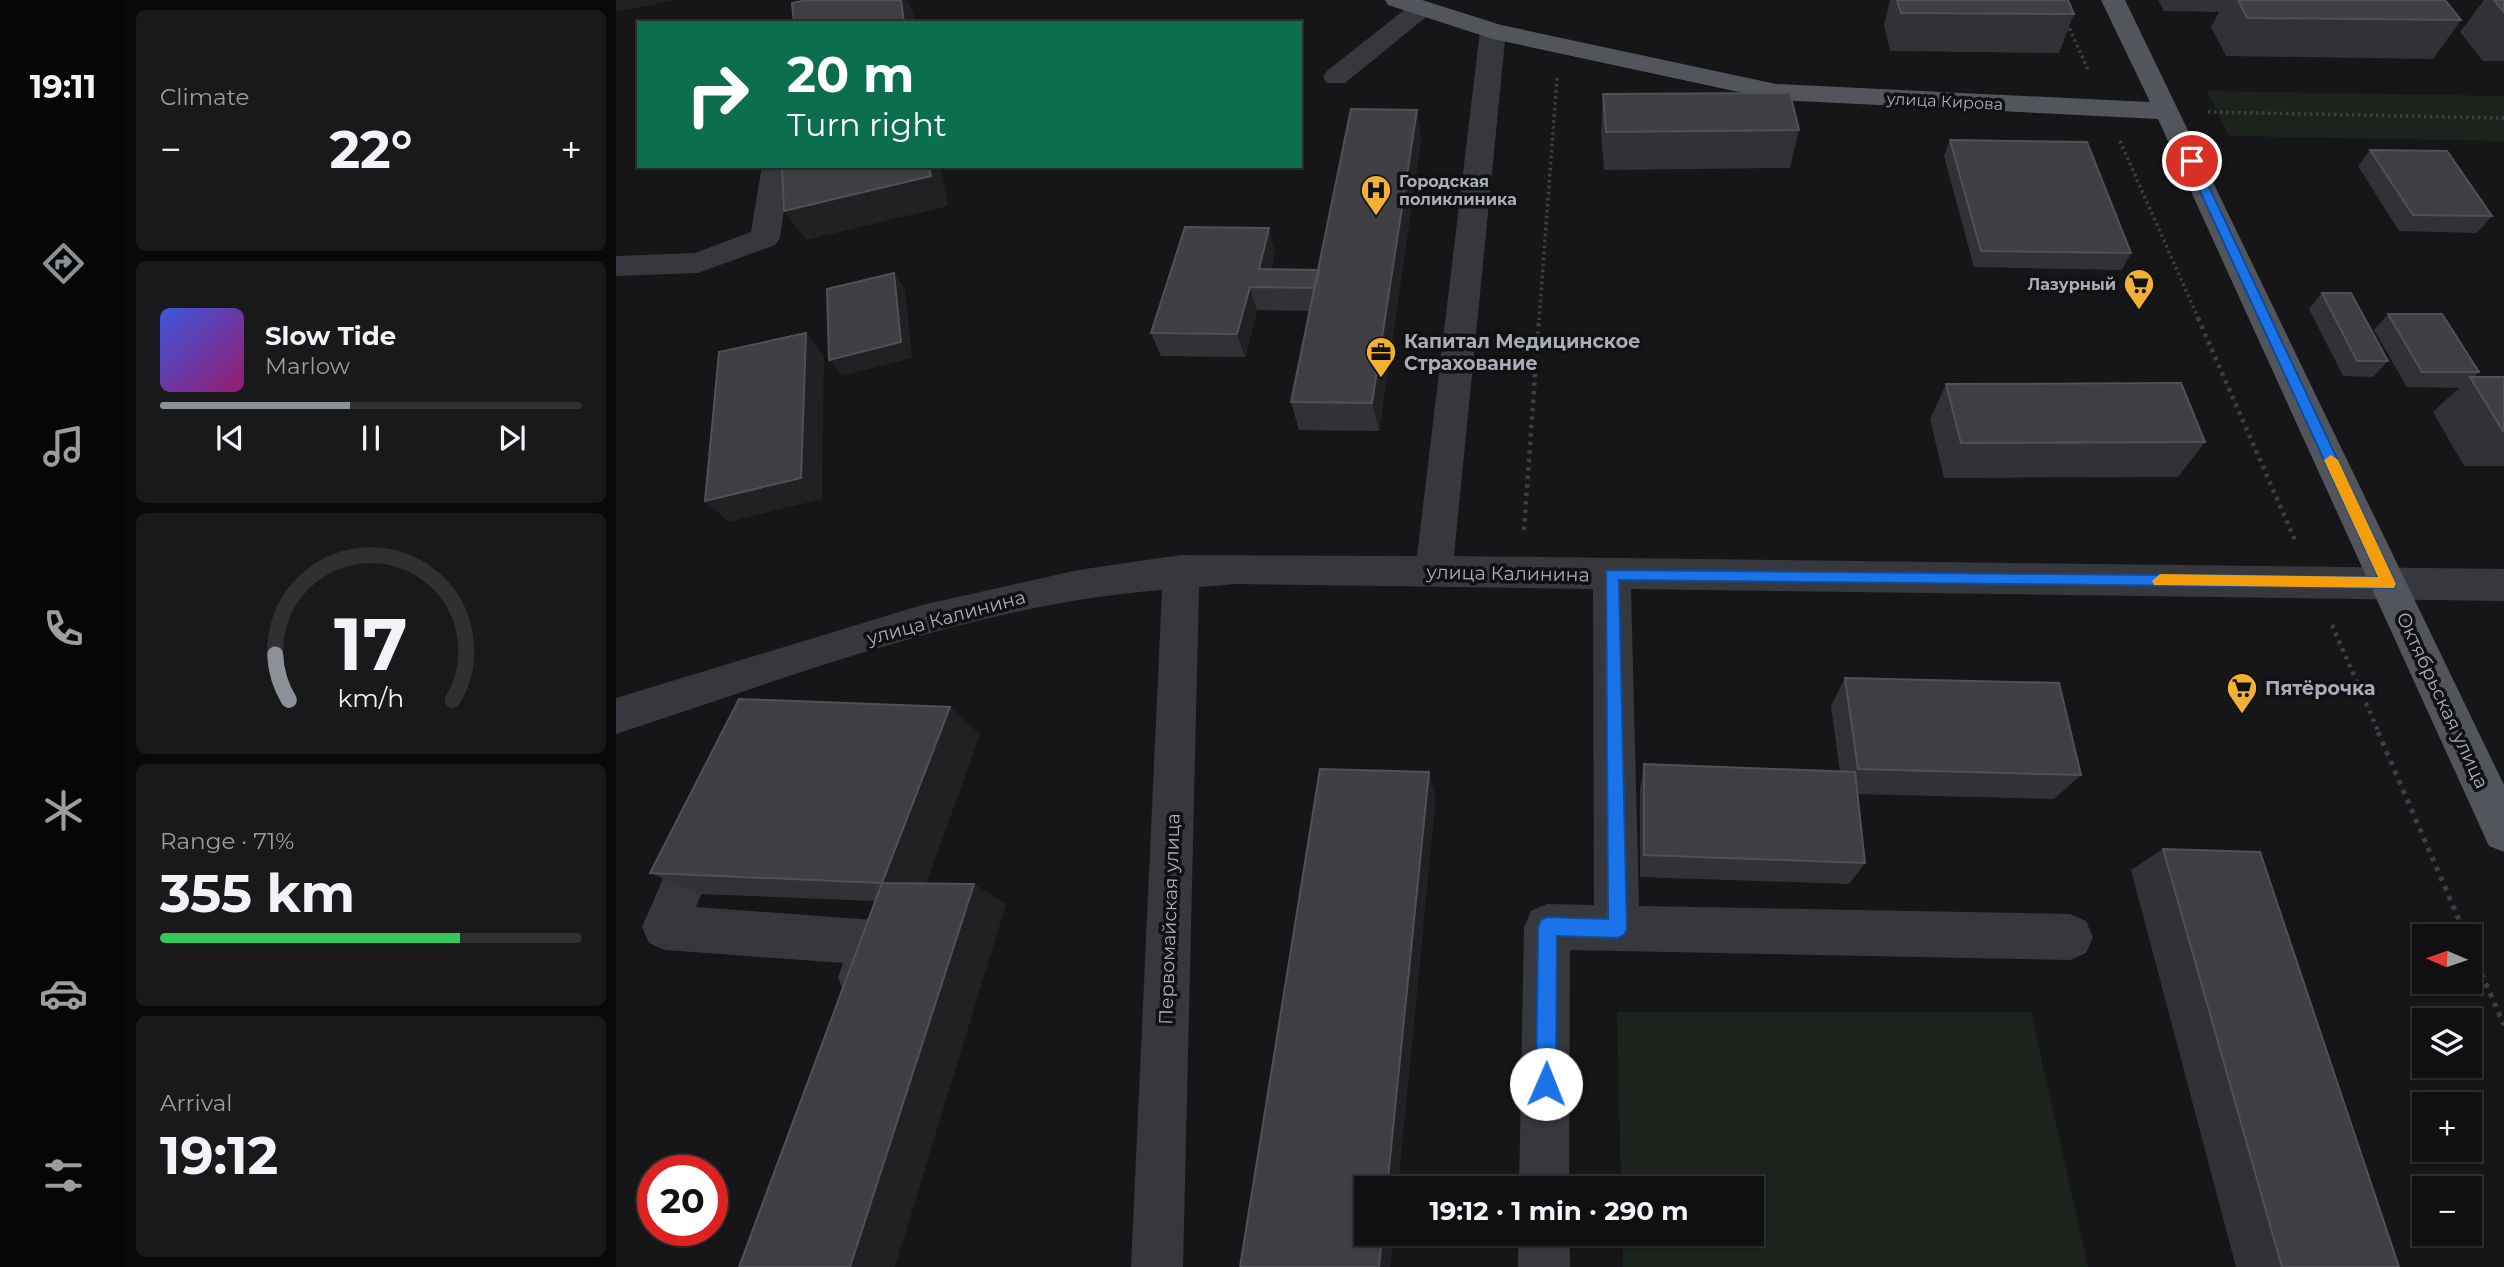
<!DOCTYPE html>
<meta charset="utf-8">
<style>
body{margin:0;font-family:Montserrat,sans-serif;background:#19191b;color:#f1f3f6;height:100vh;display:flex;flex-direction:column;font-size:26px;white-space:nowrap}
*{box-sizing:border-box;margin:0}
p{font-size:23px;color:#9c9d9f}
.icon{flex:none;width:38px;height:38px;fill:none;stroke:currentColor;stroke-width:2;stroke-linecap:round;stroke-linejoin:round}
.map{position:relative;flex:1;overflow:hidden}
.sheet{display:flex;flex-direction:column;gap:10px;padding:10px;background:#09090a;width:490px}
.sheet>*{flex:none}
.banner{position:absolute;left:21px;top:21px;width:665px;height:147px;border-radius:0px;box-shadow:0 2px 5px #0004,0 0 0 2px #303032;background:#0b6e4f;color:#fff;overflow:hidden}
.needle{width:46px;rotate:272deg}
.tools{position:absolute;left:1796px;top:924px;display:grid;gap:14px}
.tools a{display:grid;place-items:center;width:70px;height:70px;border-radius:0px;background:#101012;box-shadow:0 2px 5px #0004,0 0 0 2px #303032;font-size:35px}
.speed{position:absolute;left:21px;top:1155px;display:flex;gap:14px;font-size:35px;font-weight:700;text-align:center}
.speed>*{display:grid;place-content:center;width:91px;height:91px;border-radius:50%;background:#101012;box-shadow:0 2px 5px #0004,0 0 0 2px #303032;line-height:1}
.speed .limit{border:10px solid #d22;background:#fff;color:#111}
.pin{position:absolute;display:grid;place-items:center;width:60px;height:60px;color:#fff;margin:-30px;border:4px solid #fff;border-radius:50%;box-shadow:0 2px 7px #0007}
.me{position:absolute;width:77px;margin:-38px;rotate:1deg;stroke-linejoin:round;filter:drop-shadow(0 0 5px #0008)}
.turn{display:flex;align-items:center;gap:24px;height:147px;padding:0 35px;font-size:32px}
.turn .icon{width:91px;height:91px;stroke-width:2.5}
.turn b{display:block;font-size:49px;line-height:60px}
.big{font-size:52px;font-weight:700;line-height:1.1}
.sheet .card{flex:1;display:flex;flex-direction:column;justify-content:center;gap:10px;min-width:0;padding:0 24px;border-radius:10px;background:#19191b}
.sheet .dial{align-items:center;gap:0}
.dial svg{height:182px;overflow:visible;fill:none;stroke:#303032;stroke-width:7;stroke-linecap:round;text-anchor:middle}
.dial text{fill:#f1f3f6;stroke:none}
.song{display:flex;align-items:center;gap:21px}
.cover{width:84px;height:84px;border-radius:10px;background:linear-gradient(135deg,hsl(230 70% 55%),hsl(320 70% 35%))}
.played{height:7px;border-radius:4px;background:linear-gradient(90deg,#8c9099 45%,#303032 45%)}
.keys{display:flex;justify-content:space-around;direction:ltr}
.heat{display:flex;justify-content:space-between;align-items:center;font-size:38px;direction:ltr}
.charge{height:10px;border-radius:5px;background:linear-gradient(90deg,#34c759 71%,#303032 0)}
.trip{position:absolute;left:738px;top:1176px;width:410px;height:70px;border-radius:0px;background:#101012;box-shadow:0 2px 5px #0004,0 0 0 2px #303032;font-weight:700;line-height:70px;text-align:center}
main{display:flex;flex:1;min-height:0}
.tab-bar{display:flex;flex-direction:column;width:126px;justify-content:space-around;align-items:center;background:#060607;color:#9c9d9f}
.tab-bar .icon{width:49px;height:49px}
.tab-bar .current{color:#8c9099}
.tab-bar b{font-size:32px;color:#f1f3f6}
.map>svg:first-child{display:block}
</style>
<main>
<nav class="tab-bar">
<b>19:11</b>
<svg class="icon current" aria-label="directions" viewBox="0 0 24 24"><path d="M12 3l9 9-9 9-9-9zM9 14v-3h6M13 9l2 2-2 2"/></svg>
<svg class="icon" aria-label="music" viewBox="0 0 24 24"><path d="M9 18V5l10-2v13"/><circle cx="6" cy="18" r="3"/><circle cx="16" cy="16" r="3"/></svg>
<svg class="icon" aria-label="phone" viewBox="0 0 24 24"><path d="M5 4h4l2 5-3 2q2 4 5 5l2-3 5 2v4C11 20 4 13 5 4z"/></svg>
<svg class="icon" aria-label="climate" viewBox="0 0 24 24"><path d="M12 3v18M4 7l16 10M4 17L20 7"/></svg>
<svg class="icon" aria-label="car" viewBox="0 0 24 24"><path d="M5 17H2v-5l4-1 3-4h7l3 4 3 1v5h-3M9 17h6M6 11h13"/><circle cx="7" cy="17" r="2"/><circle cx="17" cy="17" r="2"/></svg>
<svg class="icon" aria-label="filters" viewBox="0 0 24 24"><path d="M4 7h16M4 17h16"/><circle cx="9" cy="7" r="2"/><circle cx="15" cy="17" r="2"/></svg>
</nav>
<section class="sheet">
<div class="card"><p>Climate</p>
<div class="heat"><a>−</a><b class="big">22°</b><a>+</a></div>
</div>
<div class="card">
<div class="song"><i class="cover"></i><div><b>Slow Tide</b><p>Marlow</p></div></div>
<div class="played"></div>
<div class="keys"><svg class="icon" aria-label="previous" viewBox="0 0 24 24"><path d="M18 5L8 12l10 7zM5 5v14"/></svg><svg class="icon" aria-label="pause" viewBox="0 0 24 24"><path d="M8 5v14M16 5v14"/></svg><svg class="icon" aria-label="next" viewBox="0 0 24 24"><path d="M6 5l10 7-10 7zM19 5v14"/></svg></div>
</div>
<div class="card dial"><svg viewBox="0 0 100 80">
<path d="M14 69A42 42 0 1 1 86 69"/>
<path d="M14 69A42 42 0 0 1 8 49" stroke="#8c9099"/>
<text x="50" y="56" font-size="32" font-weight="700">17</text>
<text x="50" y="72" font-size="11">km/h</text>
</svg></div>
<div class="card"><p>Range · 71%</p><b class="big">355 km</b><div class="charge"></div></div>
<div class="card"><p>Arrival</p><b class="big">19:12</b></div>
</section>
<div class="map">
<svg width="1888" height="1267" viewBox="0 0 1888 1267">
<rect width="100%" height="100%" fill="#161618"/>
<path fill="#1c231d" d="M1591,91L1888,96V141L1613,136Z
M1001,1012H1415L1472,1267H1007L1006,1234H1136V1188H1005Z"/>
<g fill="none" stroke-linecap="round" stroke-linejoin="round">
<path stroke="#3d3f44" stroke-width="3.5" stroke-dasharray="2.5 3.5" stroke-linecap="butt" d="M1451,23L1473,72
M1592,112L1888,118
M1504,141L1583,320
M923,320L941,78"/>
<path stroke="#3d3f44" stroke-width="4.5" stroke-dasharray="3.5 5" stroke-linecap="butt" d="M1582,318L1679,540
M908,530L923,318
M1716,625L1763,733"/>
<path stroke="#3d3f44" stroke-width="5" stroke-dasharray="4.5 6" stroke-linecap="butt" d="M1762,732L1850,936
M1853,945L1888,1025"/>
<path fill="#37383d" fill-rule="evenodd" d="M806,1L815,3L818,8L815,13L729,83H711L707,77L711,71L797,3Z
M877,23L886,26L890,31L838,556L1888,569V601L1015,589L1023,906L1454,914L1470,921L1477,937L1470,953L1454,960L954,950L953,1188H903L908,927L915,911L931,904L978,905L977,589L620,584L583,587L567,1267H515L546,590C366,603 171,678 0,734V698L306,605L462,570L565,555L801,556L864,31L868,26Z
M146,166H174L164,238L159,245L82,273L0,276V256L79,253L135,232Z
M86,818L101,824L108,839L80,907L258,920L274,927L281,943L261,994L245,1001L229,994L222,978L227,963L49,950L33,943L26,927L71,824Z
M902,1234H954V1267H902Z"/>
<path fill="#53555c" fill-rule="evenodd" d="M769,0H806L885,25L1160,84L1534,102L1485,0H1509L1888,785V852L1873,846L1542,119L1160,100L877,39L772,5Z"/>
</g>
<path fill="#323236" d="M1274,0H1452L1458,14L1443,53L1274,51L1268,25Z
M1542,0H1829L1845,20L1817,59L1610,56L1595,27L1603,12L1548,11Z
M1868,0H1888V61H1867L1844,32Z
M987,94L1183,130L1174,168L988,170L985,132Z
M801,110L805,140L763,431L683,430L675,402L694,311L641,310L629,357L545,356L535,333L659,252L655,269L703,270Z
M1334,140L1515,253L1506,270L1358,267L1328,156Z
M1754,150L1876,216L1861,233L1783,231L1742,166Z
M1706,293L1772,361L1757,377L1727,376L1693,309Z
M1772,314L1863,372L1858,377H1888V466H1848L1817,412L1843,388L1791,387L1758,330Z
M1330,384L1589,442L1562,477L1328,478L1314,419Z
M1229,678L1465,775L1438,799L1241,794L1249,863L1233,884L1024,877V789L1028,764L1224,772L1215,706Z
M364,734L310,883L390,904L259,901L83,894L34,873Z
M1547,849L1783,1267H1620L1515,870Z"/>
<path fill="#212124" d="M0,0H60L0,12Z
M285,0H291L297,12L299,23H288Z
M801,110L805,140L763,431L756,403Z
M313,166H325L332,206L190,240L168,211Z
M653,228L659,252L651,287L643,269Z
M278,273L289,289L296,358L226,376L213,360Z
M634,287L641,310L629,357L621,334Z
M190,333L208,356L206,499L113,522L89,501Z
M334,707L364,734L303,903L266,883Z
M813,772L820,797L782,1188H771Z
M358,884L390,904L279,1267H234Z
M766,1234H778L774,1267H763Z"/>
<path fill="#3f3f44" stroke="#4f5156" stroke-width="2" d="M191,0H285L288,23H227V22L221,23H178L176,3Z
M1281,0H1452L1458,14L1285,13Z
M1622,0H1829L1845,20L1631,18Z
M1878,0H1888V12Z
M1174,93L1183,130L990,132L987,94Z
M735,109L801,110L756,403L675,402Z
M1334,140L1471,142L1515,253L1365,251Z
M1754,150L1831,151L1876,216L1797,215Z
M166,166H313L315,176L168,211Z
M569,227L653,228L643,269L703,270L699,288L634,287L621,334L535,333Z
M278,273L285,342L213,360L211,289Z
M1706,293H1735L1772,361H1741Z
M1772,314H1826L1863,372H1806Z
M190,333L185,478L89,501L103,352Z
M1854,377H1888V431H1887Z
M1565,383L1589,442L1345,443L1330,384Z
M1229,678L1443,683L1465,775L1242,769Z
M123,699L334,707L266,883L34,873Z
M1028,764L1239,772L1249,863L1028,855Z
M704,769L813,772L771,1188H751V1234H766L763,1267H624Z
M1547,849L1644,852L1783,1267H1666Z
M266,883L358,884L234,1267H123Z"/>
<path fill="#1a73e8" stroke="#114b97" stroke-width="2" d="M1576,158L1581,161L1780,584L1778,588L1003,580L1011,929L1008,935L1001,938L941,936L940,1084L937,1091L930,1094L922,1091L920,1084L922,927L925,920L931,917L992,919L990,570L1762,577L1570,161Z"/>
<path fill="#f59e0b" d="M1715,455L1722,460L1780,584L1778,588L1538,585L1536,581L1544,574L1762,577L1708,460Z"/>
<defs>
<g id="hospital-pin" transform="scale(1.575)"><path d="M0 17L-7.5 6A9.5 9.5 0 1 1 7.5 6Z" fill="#f2b134" stroke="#111113"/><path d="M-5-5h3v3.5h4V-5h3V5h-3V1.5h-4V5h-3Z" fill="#111"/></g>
<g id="supermarket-pin" transform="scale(1.575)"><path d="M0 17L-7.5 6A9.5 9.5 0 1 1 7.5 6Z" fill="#f2b134" stroke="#111113"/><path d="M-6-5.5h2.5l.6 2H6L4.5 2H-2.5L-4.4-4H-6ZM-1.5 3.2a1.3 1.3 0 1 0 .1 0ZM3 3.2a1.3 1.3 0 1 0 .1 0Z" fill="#111"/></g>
<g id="office-pin" transform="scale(1.575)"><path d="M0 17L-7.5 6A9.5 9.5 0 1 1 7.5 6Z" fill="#f2b134" stroke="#111113"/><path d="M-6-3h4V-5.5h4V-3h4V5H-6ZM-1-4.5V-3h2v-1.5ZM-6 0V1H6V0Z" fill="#111"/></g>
</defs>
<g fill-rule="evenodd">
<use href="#hospital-pin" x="760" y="190"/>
<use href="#supermarket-pin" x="1523" y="284"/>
<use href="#office-pin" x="765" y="352"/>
<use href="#supermarket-pin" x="1626" y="688"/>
</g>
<g text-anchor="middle" stroke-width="7" stroke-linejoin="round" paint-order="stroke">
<g font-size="16" fill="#a8adb8" stroke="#111113">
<text transform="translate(1329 101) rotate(3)" y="6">улица Кирова</text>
</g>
<g font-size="16" font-weight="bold" fill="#a8adb8" stroke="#111113" text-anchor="start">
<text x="783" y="187">Городская<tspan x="783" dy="18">поликлиника</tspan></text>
<text x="1500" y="290" text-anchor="end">Лазурный</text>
</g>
<g font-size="19" font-weight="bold" fill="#a8adb8" stroke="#111113" text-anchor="start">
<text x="788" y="348">Капитал Медицинское<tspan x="788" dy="22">Страхование</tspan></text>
<text x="1649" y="695">Пятёрочка</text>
</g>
<g font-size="19" fill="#a8adb8" stroke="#111113">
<text transform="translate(892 573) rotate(1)" y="7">улица Калинина</text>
<text transform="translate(330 617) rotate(-15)" y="7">улица Калинина</text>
<text transform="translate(1827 700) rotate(65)" y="7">Октябрьская улица</text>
<text transform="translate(553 919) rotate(-88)" y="7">Первомайская улица</text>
</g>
</g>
</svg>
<div class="tools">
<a><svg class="needle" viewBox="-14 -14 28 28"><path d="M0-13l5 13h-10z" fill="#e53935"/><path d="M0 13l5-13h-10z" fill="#9c9d9f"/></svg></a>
<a><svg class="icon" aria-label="layers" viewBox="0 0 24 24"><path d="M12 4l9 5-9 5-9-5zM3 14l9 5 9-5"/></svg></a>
<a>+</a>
<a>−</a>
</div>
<div class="speed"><div class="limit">20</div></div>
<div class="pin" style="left:1576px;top:161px;background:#d93025"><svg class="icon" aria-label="arrive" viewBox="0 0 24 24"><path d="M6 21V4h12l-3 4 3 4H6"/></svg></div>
<svg class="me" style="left:930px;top:1084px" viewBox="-20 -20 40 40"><circle r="19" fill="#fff"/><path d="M0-13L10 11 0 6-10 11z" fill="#1a73e8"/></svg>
<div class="trip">19:12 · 1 min · 290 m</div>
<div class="banner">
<div class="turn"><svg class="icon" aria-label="right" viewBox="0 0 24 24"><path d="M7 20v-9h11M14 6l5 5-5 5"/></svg><div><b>20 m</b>Turn right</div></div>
</div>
</div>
</main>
